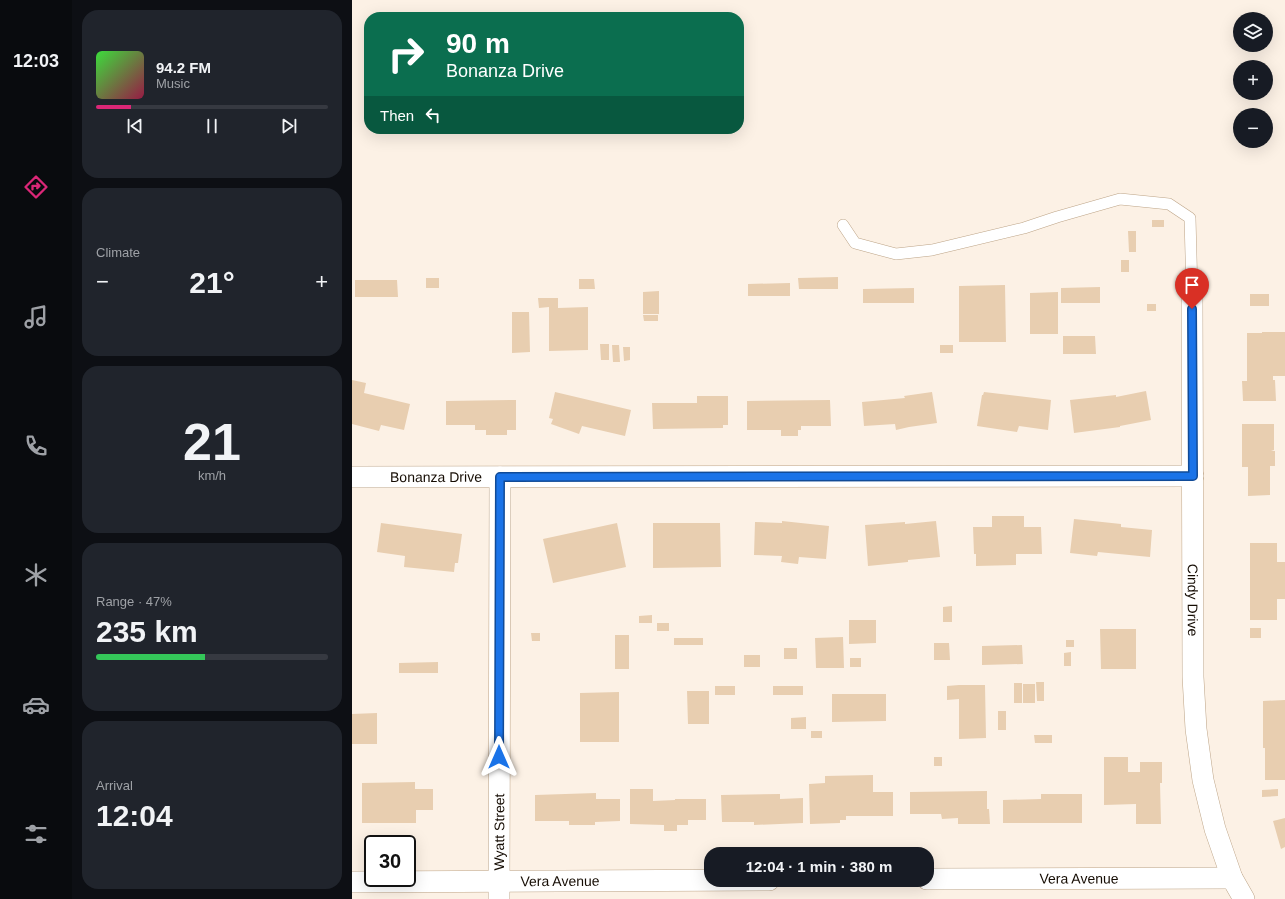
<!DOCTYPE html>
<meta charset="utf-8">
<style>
body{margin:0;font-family:Helvetica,sans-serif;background:#20242c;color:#f1f3f6;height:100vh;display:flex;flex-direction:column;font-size:15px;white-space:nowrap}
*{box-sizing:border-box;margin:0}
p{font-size:13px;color:#9ea1a6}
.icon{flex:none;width:22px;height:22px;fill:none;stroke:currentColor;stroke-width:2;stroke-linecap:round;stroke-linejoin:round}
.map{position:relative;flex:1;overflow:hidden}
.details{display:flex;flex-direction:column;gap:10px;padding:10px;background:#0d0f14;width:280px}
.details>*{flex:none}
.guide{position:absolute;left:12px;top:12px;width:380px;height:122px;border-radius:16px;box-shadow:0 4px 16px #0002;background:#0b6e4f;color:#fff;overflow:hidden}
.fabs{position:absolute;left:881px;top:12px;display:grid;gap:8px}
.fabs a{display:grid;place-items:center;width:40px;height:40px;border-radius:50%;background:#171b24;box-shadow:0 4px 16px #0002;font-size:20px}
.speed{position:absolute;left:12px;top:835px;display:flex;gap:8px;font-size:20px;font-weight:700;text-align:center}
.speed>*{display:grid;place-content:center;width:52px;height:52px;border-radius:50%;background:#171b24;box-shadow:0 4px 16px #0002;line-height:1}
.speed .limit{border:2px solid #111;border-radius:6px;background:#fff;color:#111}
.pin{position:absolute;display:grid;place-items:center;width:34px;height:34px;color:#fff;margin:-41px -17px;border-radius:50% 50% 50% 0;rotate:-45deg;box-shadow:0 0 4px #0007}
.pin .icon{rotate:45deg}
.me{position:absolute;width:44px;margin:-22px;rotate:0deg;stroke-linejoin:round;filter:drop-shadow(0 0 3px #0008)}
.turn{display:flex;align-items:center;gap:14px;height:84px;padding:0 16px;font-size:18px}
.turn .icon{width:52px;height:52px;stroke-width:2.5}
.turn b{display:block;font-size:28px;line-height:34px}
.then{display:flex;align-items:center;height:38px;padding:0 16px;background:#0003;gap:8px;font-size:15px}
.big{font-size:30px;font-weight:800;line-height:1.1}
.details .card{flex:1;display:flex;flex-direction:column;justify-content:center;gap:6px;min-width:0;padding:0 14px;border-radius:16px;background:#20242c}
.details .dial{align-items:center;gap:0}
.dial b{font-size:52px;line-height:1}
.song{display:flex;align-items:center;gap:12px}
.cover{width:48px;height:48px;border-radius:6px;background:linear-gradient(135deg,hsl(120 70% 55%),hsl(340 70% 35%))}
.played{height:4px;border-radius:2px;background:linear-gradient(90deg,#db2777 15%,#363941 15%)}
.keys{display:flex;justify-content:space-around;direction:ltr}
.heat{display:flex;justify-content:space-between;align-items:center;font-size:22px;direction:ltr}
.charge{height:6px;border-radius:3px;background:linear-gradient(90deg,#34c759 47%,#363941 0)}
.trip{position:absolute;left:352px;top:847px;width:230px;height:40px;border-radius:16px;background:#171b24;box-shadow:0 4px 16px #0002;font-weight:800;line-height:40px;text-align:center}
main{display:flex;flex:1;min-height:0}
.menu{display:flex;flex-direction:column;width:72px;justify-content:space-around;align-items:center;background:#090b0e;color:#9ea1a6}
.menu .icon{width:28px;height:28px}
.menu .current{color:#db2777}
.menu b{font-size:18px;color:#f1f3f6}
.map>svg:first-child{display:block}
</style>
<main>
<nav class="menu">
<b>12:03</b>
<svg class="icon current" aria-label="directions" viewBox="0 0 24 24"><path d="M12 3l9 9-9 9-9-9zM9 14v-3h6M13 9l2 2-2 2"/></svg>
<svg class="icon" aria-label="music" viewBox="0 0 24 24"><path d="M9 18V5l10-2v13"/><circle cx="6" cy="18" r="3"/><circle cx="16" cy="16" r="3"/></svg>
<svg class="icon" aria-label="phone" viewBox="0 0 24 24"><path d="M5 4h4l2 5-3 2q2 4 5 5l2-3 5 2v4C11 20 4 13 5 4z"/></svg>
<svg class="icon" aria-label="climate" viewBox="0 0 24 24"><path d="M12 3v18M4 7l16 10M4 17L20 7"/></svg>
<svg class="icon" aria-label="car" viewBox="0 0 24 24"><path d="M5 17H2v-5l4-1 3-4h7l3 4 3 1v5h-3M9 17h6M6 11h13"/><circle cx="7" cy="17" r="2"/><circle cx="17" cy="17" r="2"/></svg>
<svg class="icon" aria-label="filters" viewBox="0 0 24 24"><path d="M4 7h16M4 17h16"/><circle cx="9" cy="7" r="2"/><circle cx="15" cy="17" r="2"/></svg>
</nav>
<section class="details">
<div class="card">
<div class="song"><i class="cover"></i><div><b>94.2 FM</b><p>Music</p></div></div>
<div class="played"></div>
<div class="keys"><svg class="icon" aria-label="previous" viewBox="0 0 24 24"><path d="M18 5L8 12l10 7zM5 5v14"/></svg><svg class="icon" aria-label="pause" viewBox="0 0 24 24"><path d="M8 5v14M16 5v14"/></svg><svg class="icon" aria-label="next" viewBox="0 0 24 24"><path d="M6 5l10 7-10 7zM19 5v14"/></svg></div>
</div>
<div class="card"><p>Climate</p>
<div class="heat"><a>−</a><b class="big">21°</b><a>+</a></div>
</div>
<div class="card dial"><b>21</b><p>km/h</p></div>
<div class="card"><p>Range · 47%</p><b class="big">235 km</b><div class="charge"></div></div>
<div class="card"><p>Arrival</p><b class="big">12:04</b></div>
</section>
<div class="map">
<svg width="933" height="899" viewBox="0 0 933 899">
<rect width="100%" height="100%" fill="#fcf1e5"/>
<path fill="#e8ceb0" d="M800,220H812V227H800Z
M776,231H784V252H777Z
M769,260H777V272H769Z
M486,277V289H447L446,278Z
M74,278H87V288H74Z
M227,279H242L243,289H227Z
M3,280H45L46,297H3Z
M438,283V296H396V284Z
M653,285L654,342H607V286Z
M748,287V303H709V288Z
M562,288V303H511V289Z
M307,291V314H291V292Z
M706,292V334H678V293Z
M898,294H917V306H898Z
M186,298H206V308L236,307V350L197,351V307L187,308Z
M795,304H804V311H795Z
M160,312H177L178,352L160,353Z
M291,315H306V321H292Z
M910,332H933V376H921V380H923L924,401H891L890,381H895V333H910Z
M711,336H743L744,354H711Z
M248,344H257V360H249Z
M260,345H267L268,362H261Z
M588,345H601V353H588Z
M271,347H278V360L272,361Z
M0,380L14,383L12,393L58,404L52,430L29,425L27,431L0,424Z
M794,391L799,420L768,426V427L722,433L718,400L764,395V397Z
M203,392L279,410L273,436L230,426L227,434L199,424L201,419L197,418Z
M580,392L585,423L557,427L544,430L543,424L512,426L510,402L553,398L552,396Z
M632,392L699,400L696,430L667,426L665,432L625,426L630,395H631Z
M345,396H376V425H371V428L301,429L300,403H345Z
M164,400V430H155V435H134V430H123V425H94V401Z
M478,400L479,426H449V430H446V436H429V430H395V401Z
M890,424H922V450L919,451H923V466H918V495L896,496V467H890Z
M640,516H672V527H689L690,554H664V565L624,566V554H622L621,527H640Z
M722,519L769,524V527L800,530L798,557L746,552L745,556L718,553Z
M430,521L477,526L474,559L447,557L446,564L429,562L430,556L402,555L403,522L430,523Z
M584,521L588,557L556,560V562L516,566L513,525L553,522V524Z
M29,523L110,534L106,563H103L102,572L52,567L53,556L25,552Z
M265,523L274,567L201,583L191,539Z
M301,523H368L369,567L301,568Z
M898,543H925V562H933V599H925V620H898Z
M600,606V622H591V607Z
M300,615V623H287V616Z
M497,620H524V643L497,644Z
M305,623H317V631H305Z
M898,628H909V638H898Z
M748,629H784V669H749Z
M179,633H188V641H180Z
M263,635H277V669H263Z
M491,637L492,668H464L463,638Z
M322,638H351V645H322Z
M714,640H722V647H714Z
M582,643H597L598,660H582Z
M670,645L671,664L630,665V646Z
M432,648H445V659H432Z
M719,652V666H712V653Z
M392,655H408V667H392Z
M498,658H509V667H498Z
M86,662V673H47V663Z
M684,682H692V701H685Z
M662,683H670V703H662Z
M671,684H683V703H671Z
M607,685H633L634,738L607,739V699L595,700V686Z
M363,686H383V695H363Z
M421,686H451V695H421Z
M335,691H357V724H336Z
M267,692V742H228V693Z
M480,694H534V721L480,722Z
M933,700V780H913V748H911V701Z
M646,711H654V730H646Z
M25,713V744H0V714Z
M454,717V729H439V718Z
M459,731H470V738H459Z
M682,735H700V743H683Z
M582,757H590V766H582Z
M752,757H776V772H788V762H810V783H808L809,824H784V804L752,805Z
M521,775V792H541V816H494V820H488V823L458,824L457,784L473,783V776Z
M63,782V789H81V810H64V823H10V783Z
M278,789H301V801L323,800V799H354V820H336V825H325V831H312V825L278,824Z
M926,789V796L910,797V790Z
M635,791V809H637L638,824H606V818L590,819L589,814H558V792Z
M244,793V799H268V821L243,822V825H217V821H183V795Z
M428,794V799L451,798V823L402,825V822H370L369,795Z
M689,794H730V823H651V800L689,799Z
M933,818V847L929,849L921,821Z"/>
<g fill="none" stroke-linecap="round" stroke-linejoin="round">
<g stroke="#bda487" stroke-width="12">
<path id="lane" d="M491,225L503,243L544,254L580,250L672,228L705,217L768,199L817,204L838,218L840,293"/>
</g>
<g stroke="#bda487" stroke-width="22">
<g id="street">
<path id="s1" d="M840,293L841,677L844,729L851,780L863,829L880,878L892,899"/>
<path id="s2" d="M0,477L841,476"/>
<path id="s3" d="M575,879L880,878"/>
<path id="s4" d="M0,882L417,880"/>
<path id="s5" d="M147,899L148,477"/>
</g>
</g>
<use href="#lane" stroke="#fff" stroke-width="11"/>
<use href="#street" stroke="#fff" stroke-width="21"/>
</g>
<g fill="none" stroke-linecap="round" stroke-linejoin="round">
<g stroke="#114b97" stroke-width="10">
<path id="route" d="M147,757L148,477L841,476L840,309"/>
</g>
<use href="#route" stroke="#1a73e8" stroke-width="7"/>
</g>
<g text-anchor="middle" stroke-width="3" stroke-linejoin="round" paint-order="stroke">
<g font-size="14" fill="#150c03" stroke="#fcf1e5">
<text dy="5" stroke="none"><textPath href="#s2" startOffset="84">Bonanza Drive</textPath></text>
<text dy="5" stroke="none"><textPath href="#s1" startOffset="307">Cindy Drive</textPath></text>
<text dy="5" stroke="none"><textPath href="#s5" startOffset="67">Wyatt Street</textPath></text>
<text dy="5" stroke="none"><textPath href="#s3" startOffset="152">Vera Avenue</textPath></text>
<text dy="5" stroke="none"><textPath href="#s4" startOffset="208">Vera Avenue</textPath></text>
</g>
</g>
</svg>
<div class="fabs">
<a><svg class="icon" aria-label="layers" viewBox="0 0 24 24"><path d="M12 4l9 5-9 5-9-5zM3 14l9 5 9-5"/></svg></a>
<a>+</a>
<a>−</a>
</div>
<div class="speed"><div class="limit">30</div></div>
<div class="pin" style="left:840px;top:309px;background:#d93025"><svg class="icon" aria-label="arrive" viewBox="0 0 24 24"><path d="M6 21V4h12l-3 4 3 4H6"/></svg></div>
<svg class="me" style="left:147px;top:757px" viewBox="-20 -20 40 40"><path d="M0-17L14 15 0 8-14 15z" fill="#1a73e8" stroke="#fff" stroke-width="4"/></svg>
<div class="trip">12:04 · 1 min · 380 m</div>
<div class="guide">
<div class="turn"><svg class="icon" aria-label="right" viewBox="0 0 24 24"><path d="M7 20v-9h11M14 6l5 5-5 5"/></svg><div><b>90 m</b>Bonanza Drive</div></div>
<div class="then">Then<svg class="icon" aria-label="left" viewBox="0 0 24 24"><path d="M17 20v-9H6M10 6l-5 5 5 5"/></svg></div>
</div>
</div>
</main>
